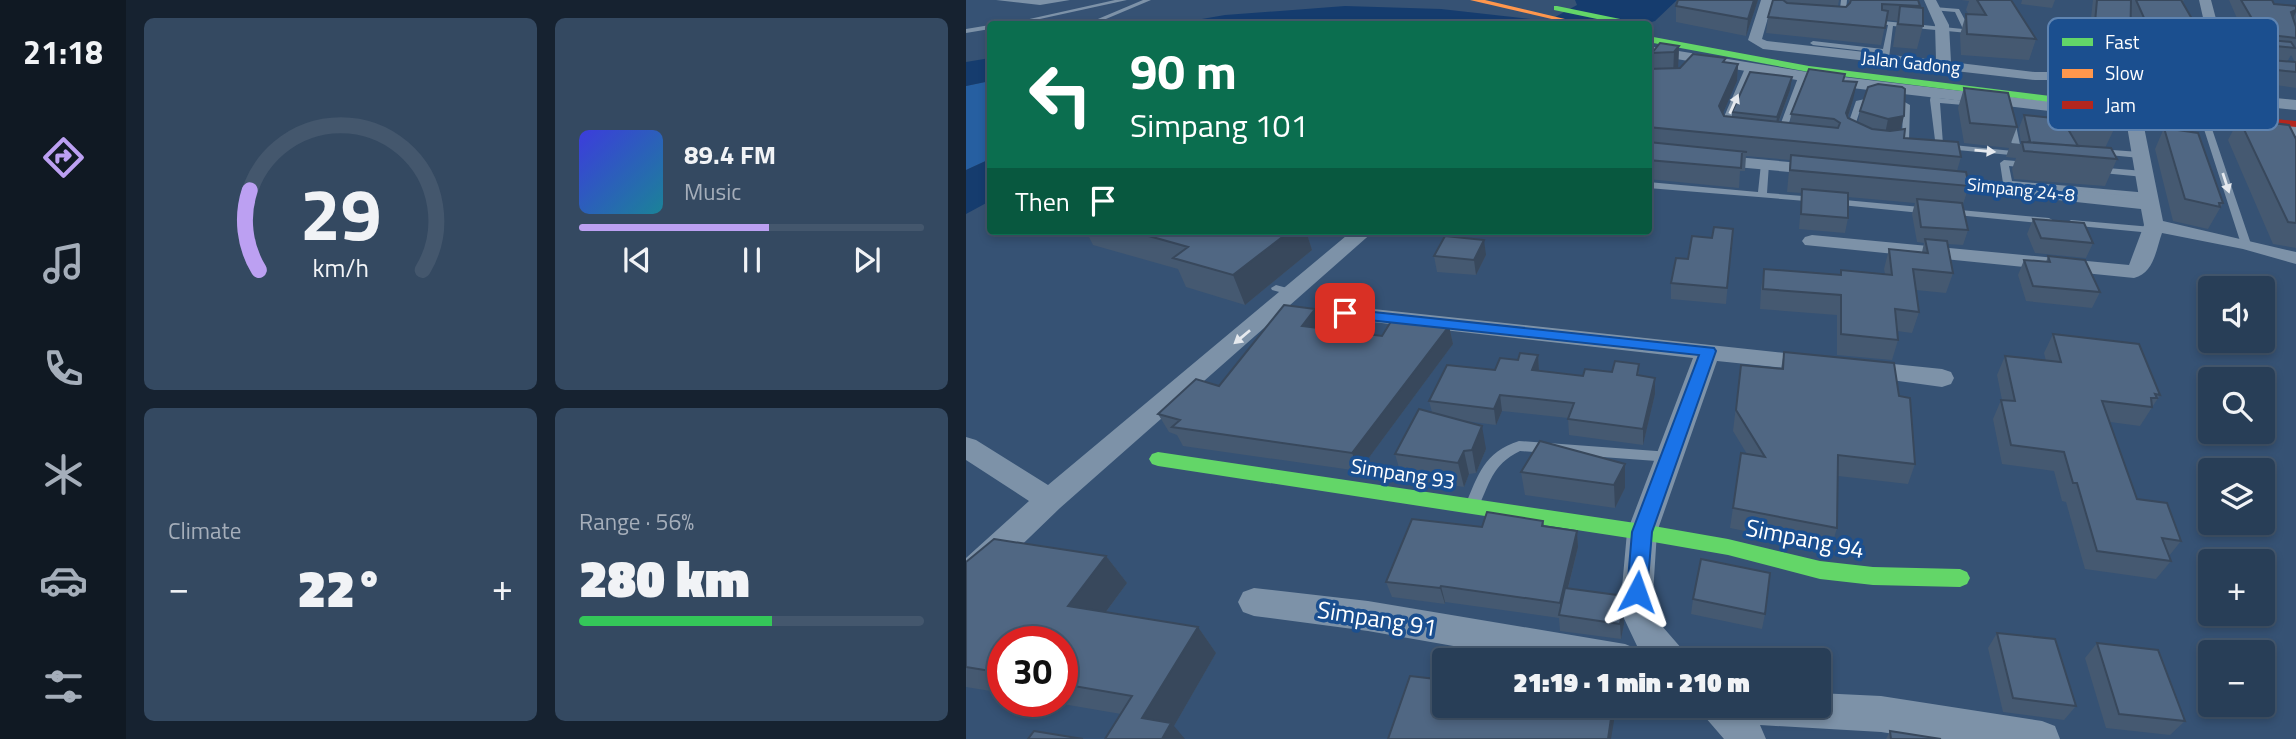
<!DOCTYPE html>
<meta charset="utf-8">
<style>
body{margin:0;font-family:"Titillium Web",sans-serif;background:#344961;color:#f1f3f6;height:100vh;display:flex;flex-direction:column;font-size:26px;white-space:nowrap}
*{box-sizing:border-box;margin:0}
p{font-size:23px;color:#a5aeba}
.icon{flex:none;width:38px;height:38px;fill:none;stroke:currentColor;stroke-width:2;stroke-linecap:round;stroke-linejoin:round}
.map{position:relative;flex:1;overflow:hidden}
.side{display:flex;flex-direction:column;gap:18px;padding:18px;background:#162230;width:840px}
.side>*{flex:none}
.guide{position:absolute;left:21px;top:21px;width:665px;height:214px;border-radius:7px;box-shadow:0 4px 10px #0003,0 0 0 2px #44576d;background:#0b6e4f;color:#fff;overflow:hidden}
.tools{position:absolute;left:1232px;top:276px;display:grid;gap:14px}
.tools a{display:grid;place-items:center;width:77px;height:77px;border-radius:7px;background:#283e57;box-shadow:0 4px 10px #0003,0 0 0 2px #44576d;font-size:35px}
.speed{position:absolute;left:21px;top:626px;display:flex;gap:14px;font-size:35px;font-weight:700;text-align:center}
.speed>*{display:grid;place-content:center;width:91px;height:91px;border-radius:50%;background:#283e57;box-shadow:0 4px 10px #0003,0 0 0 2px #44576d;line-height:1}
.speed .limit{border:10px solid #d22;background:#fff;color:#111}
.pin{position:absolute;display:grid;place-items:center;width:60px;height:60px;color:#fff;margin:-30px;border-radius:14px;box-shadow:0 4px 10px #0006}
.me{position:absolute;width:77px;margin:-38px;rotate:4deg;stroke-linejoin:round;filter:drop-shadow(0 0 5px #0008)}
.turn{display:flex;align-items:center;gap:24px;height:147px;padding:0 28px;font-size:32px}
.turn .icon{width:91px;height:91px;stroke-width:2.5}
.turn b{display:block;font-size:49px;line-height:60px}
.then{display:flex;align-items:center;height:66px;padding:0 28px;background:#0003;gap:14px;font-size:26px}
.big{font-size:52px;font-weight:800;line-height:1.1}
.side .tile{flex:1;display:flex;flex-direction:column;justify-content:center;gap:10px;min-width:0;padding:0 24px;border-radius:10px;background:#344961}
.side .dial{align-items:center;gap:0}
.dial svg{height:182px;overflow:visible;fill:none;stroke:#44576d;stroke-width:7;stroke-linecap:round;text-anchor:middle}
.dial text{fill:#f1f3f6;stroke:none}
.song{display:flex;align-items:center;gap:21px}
.cover{width:84px;height:84px;border-radius:10px;background:linear-gradient(135deg,hsl(240 70% 55%),hsl(190 70% 35%))}
.played{height:7px;border-radius:4px;background:linear-gradient(90deg,#bca0f2 55%,#44576d 55%)}
.keys{display:flex;justify-content:space-around;direction:ltr}
.heat{display:flex;justify-content:space-between;align-items:center;font-size:38px;direction:ltr}
.charge{height:10px;border-radius:5px;background:linear-gradient(90deg,#34c759 56%,#44576d 0)}
.side .tiles{flex:1;display:grid;gap:18px;grid-template-columns:repeat(2,1fr)}
.trip{position:absolute;left:466px;top:648px;width:399px;height:70px;border-radius:7px;background:#283e57;box-shadow:0 4px 10px #0003,0 0 0 2px #44576d;font-weight:800;line-height:70px;text-align:center}
main{display:flex;flex:1;min-height:0}
.dock{display:flex;flex-direction:column;width:126px;justify-content:space-around;align-items:center;background:#101923;color:#a5aeba}
.dock .icon{width:49px;height:49px}
.dock .on{color:#bca0f2}
.dock b{font-size:32px;color:#f1f3f6}
.map>svg:first-child{display:block}
</style>
<main>
<nav class="dock">
<b>21:18</b>
<svg class="icon on" aria-label="directions" viewBox="0 0 24 24"><path d="M12 3l9 9-9 9-9-9zM9 14v-3h6M13 9l2 2-2 2"/></svg>
<svg class="icon" aria-label="music" viewBox="0 0 24 24"><path d="M9 18V5l10-2v13"/><circle cx="6" cy="18" r="3"/><circle cx="16" cy="16" r="3"/></svg>
<svg class="icon" aria-label="phone" viewBox="0 0 24 24"><path d="M5 4h4l2 5-3 2q2 4 5 5l2-3 5 2v4C11 20 4 13 5 4z"/></svg>
<svg class="icon" aria-label="climate" viewBox="0 0 24 24"><path d="M12 3v18M4 7l16 10M4 17L20 7"/></svg>
<svg class="icon" aria-label="car" viewBox="0 0 24 24"><path d="M5 17H2v-5l4-1 3-4h7l3 4 3 1v5h-3M9 17h6M6 11h13"/><circle cx="7" cy="17" r="2"/><circle cx="17" cy="17" r="2"/></svg>
<svg class="icon" aria-label="filters" viewBox="0 0 24 24"><path d="M4 7h16M4 17h16"/><circle cx="9" cy="7" r="2"/><circle cx="15" cy="17" r="2"/></svg>
</nav>
<section class="side">
<div class="tiles">
<div class="tile dial"><svg viewBox="0 0 100 80">
<path d="M14 69A42 42 0 1 1 86 69"/>
<path d="M14 69A42 42 0 0 1 10 34" stroke="#bca0f2"/>
<text x="50" y="56" font-size="32" font-weight="700">29</text>
<text x="50" y="72" font-size="11">km/h</text>
</svg></div>
<div class="tile">
<div class="song"><i class="cover"></i><div><b>89.4 FM</b><p>Music</p></div></div>
<div class="played"></div>
<div class="keys"><svg class="icon" aria-label="previous" viewBox="0 0 24 24"><path d="M18 5L8 12l10 7zM5 5v14"/></svg><svg class="icon" aria-label="pause" viewBox="0 0 24 24"><path d="M8 5v14M16 5v14"/></svg><svg class="icon" aria-label="next" viewBox="0 0 24 24"><path d="M6 5l10 7-10 7zM19 5v14"/></svg></div>
</div>
<div class="tile"><p>Climate</p>
<div class="heat"><a>−</a><b class="big">22°</b><a>+</a></div>
</div>
<div class="tile"><p>Range · 56%</p><b class="big">280 km</b><div class="charge"></div></div>
</div>
</section>
<div class="map">
<svg width="1330" height="739" viewBox="0 0 1330 739">
<rect width="100%" height="100%" fill="#365274"/>
<path fill="#265fa1" d="M24,81V159L0,170V86Z"/>
<path fill="#153c6e" d="M609,0H711L689,21L679,24H207L259,15L379,6L475,9L582,21L611,5Z
M24,58V81L0,86V62Z
M24,159V201L0,214V170Z"/>
<g fill="none" stroke-linecap="round" stroke-linejoin="round">
<path fill="#7d92a8" fill-rule="evenodd" d="M30,0H104L74,5Z
M149,0H161L51,24H41Z
M177,0H185L128,24H120Z
M875,0H881L879,19L872,21L869,19L873,17Z
M968,7L993,9L1005,31L1002,33L927,26L923,58L919,60L915,58L916,53L847,45L844,43L847,41L917,49L922,25L915,24L914,23L917,21L997,29L989,12L966,10L965,9Z
M24,25V29L0,33V29Z
M1250,47L1302,52L1306,54L1302,56L1248,50L1246,49Z
M1252,63L1315,70L1319,72L1315,74L1255,67H1252Z
M780,66L787,68L762,126L763,129L756,131L754,126Z
M833,75L840,77L818,136L811,138L810,136Z
M966,91H972L973,98L1009,102L1013,104L1009,106L974,103L977,144L1047,151L1041,121L1045,119L1049,121L1056,154L1055,156L970,148L964,100Z
M908,97L935,100L944,105L943,141C925,152 896,148 880,135L879,133L890,101ZM908,101L933,104L937,108L936,138C921,145 901,142 887,132L896,104Z
M1237,121L1244,123L1285,244L1284,246L1280,247L1275,244L1236,123Z
M1146,150L1174,152L1178,155L1174,158L1143,155L1142,153Z
M1038,160L1062,162L1066,165L1062,168L1043,166L1046,181L1183,193L1188,196L1183,199L1042,186L1037,183L1034,163Z
M799,161L803,164L801,193L849,197L852,198V202L682,188V182L792,192L795,164Z
M1129,167L1178,171L1183,174L1178,177L1126,172L1125,170Z
M868,199L965,208L970,211L965,214L865,204L863,202Z
M983,209L1083,218L1088,221L1083,224L980,214L978,212Z
M1105,220L1186,227L1191,230L1186,233L1102,225L1100,223Z
M310,285L332,291L334,293L328,296L306,290L305,288Z
M553,441L704,452L709,453L711,457L709,461L704,462L554,451C525,465 524,484 511,510L506,512L501,510L499,506C512,475 518,452 553,441Z"/>
<path fill="#7d92a8" fill-rule="evenodd" d="M795,0H807L796,39L801,41L970,60L969,25L958,0H970L983,25L985,62L1069,72H1128L1254,92L1233,0H1245L1270,94L1330,100V110L1218,98L1128,80H1069L797,49L782,40Z
M682,46L860,75L1190,114L1330,126V136L1177,122L1197,221L1330,252V264L1277,249L1196,233C1190,250 1188,273 1168,278L839,245L836,241L839,237L846,235L1163,265L1178,225L1175,209L970,187L961,181L970,175L1173,197L1160,120L860,85L682,54Z
M682,149L857,165L866,170L857,175L682,159Z
M386,231H408L94,508L11,588L0,592V558L63,501L0,460V437L10,440L82,485Z
M379,306L857,357L860,363L857,369L848,371L751,361L691,532L686,609L696,626L716,649L721,660H682L672,648L654,610L661,532L727,358L371,318L368,313L371,308Z
M898,361L976,369L985,372L988,378L985,384L976,387L889,375L886,369L889,363Z
M288,588L402,601L659,644L671,649L676,660H567L402,631L288,616L277,612L272,602L277,592Z
M852,693L915,696L1076,721L1089,726L1094,739H961L915,732L794,725L800,739H758L739,717L734,705H852Z"/>
<path fill="#63d668" fill-rule="evenodd" d="M591,6L664,21L668,24H655L588,10V6Z
M682,36L843,66L1117,100L1122,103L1117,106L843,72L682,42Z
M192,452L676,524L762,539L854,561L907,567L994,569L1001,572L1004,578L1001,584L994,587L907,585L854,579L762,555L676,540L192,466L186,464L183,459L186,454Z"/>
<path fill="#ff974d" fill-rule="evenodd" d="M504,0H519L620,24H607Z"/>
<path fill="#b3261e" fill-rule="evenodd" d="M1117,100L1330,121V127L1113,105L1112,103Z"/>
</g>
<path fill="#455971" fill-rule="evenodd" d="M792,0L780,36L710,22V6Z
M807,0H873L872,6L880,7L883,4V0H952L954,6L957,26L951,49L927,47L931,21L920,20L915,45L800,33L802,17Z
M995,0H1045L1070,39L1063,60L995,55L994,35L1000,14L1003,15L1000,10L1003,1Z
M1056,0H1089L1086,8L1055,4Z
M1127,0H1218L1216,3L1229,24L1222,38L1235,62L1227,80L1188,76L1165,20L1164,50L1157,68L1120,63Z
M1263,0H1306L1308,4L1330,6V88L1303,84L1296,74L1301,65L1289,64L1285,57L1289,48H1288L1270,16ZM1325,55L1329,62H1321Z
M713,46L712,68L759,62L772,64L771,81L757,113L758,116L766,117V112L824,90L813,122L824,123L825,114L877,81L887,100L882,118L892,123L894,111L902,87L935,129L938,138L995,157L991,171L1003,186L996,207L1002,230L997,245L981,244L987,273L980,293L950,290L953,312L946,333L931,331L932,340L926,360L871,355V315L794,309L795,289L798,269L874,275L875,270L919,274L918,269L923,249L956,252L958,243L951,242L946,214L949,203L882,197V218L879,233L833,229L836,193L821,192L824,160L780,156L779,171H774L773,188L682,179V69H685L686,53Z
M998,88L1051,127L1045,143L1055,144L1053,128L1058,115L1104,131L1114,105L1149,127L1139,148L1151,159L1139,186L1048,179L1046,169L1050,158L1040,157L1043,148L998,143L992,108Z
M1273,119L1330,139V248L1307,244L1262,140Z
M1198,128L1257,203L1242,229L1207,221L1189,149Z
M1067,219L1127,243L1120,258L1069,253L1061,234Z
M767,229L760,304L705,299V283L722,259L746,238Z
M120,231H340L346,250L279,305L220,287L212,269L127,245Z
M520,255L510,275L471,272L468,256Z
M1082,256L1134,292L1126,308L1060,301L1052,275L1058,260L1080,262Z
M349,309L355,327L354,329L416,336L448,317L449,323L483,326L487,344L393,471L217,446L211,435L203,432L192,414L253,386Z
M1087,334L1194,395L1174,426L1144,422L1171,499L1215,541L1203,556L1205,561L1190,579L1119,569L1100,502L1096,501L1088,471L1036,464L1027,419L1035,400H1036L1031,375L1039,356L1080,361L1078,353Z
M818,352L933,396L949,464L942,484L872,476L871,528L865,548L764,528L775,453L781,454L767,431L775,365L815,369Z
M572,355L573,371L617,376L646,372L673,364V376L689,378V394L677,445L603,435L602,418L536,411L530,425L499,421L520,449L510,473L503,474L498,487L436,478L429,454L466,412L463,401L552,360Z
M659,464V488L649,508L559,495L555,472Z
M577,521L578,526L611,531L612,547L602,589L657,608L658,624L655,639L594,631L593,618L479,602V604L426,597L420,582L516,527Z
M140,556L161,583L140,612L232,627L250,653L208,726L155,714L85,702H96V642H37V693L0,687V562Z
M727,599L799,614L796,629L725,614Z
M1031,633L1110,706L1098,720L1037,712L1022,648Z
M1131,643L1219,721L1204,735L1140,728L1119,658Z
M924,731L975,739H920Z"/>
<path fill="#38485c" d="M788,0H792L780,36L782,19Z
M1330,10V12L1325,22V12Z
M713,46L712,70L707,76L708,52Z
M772,64L771,81L752,125L753,106Z
M826,77L824,90L809,131L811,117Z
M891,82L887,100L877,132L880,113Z
M938,116L933,136L918,139L922,119Z
M324,231H340L346,250L279,305L267,275Z
M518,240L520,255L510,275L508,260Z
M349,309L355,327L342,345L336,326Z
M483,326L487,344L393,471L386,453Z
M572,355L573,371L566,370Z
M689,378V394L677,445V429Z
M534,395L536,411L530,425L528,409Z
M516,426L520,449L510,473L506,450Z
M498,451L503,474L498,487L492,463Z
M659,464V488L649,508L648,485Z
M611,531L612,547L595,616L594,603Z
M140,556L161,583L125,632L102,606Z
M475,586L479,602V604L474,588Z
M657,608L658,624L655,639L654,624Z
M232,627L250,653L208,726L219,739H196L176,718Z
M647,705L648,721L645,739H642Z"/>
<path fill="#506783" stroke="#38485c" stroke-width="2" d="M712,0H788L782,19L710,6Z
M807,0H817L821,3L880,7L884,3L885,0H952L954,6L916,4V10L922,11L919,28L802,17Z
M1011,0H1045L1070,39L1001,34L1000,14L1020,15Z
M1131,0H1165L1164,50L1127,45Z
M1170,0H1215L1229,24L1212,22L1235,62L1196,58Z
M1275,0H1306L1308,4L1330,6V10L1325,12L1330,27V38L1295,34Z
M934,6L957,8V26L932,24Z
M1294,39L1325,42L1329,48L1299,45Z
M694,43L713,46L708,52L686,53Z
M727,54L760,58L757,62L772,64L753,106L758,116L872,128L874,123L868,119L825,114L843,69L879,74L877,81L891,82L880,113L882,118L906,129L924,131L939,129L938,138L992,142L995,157L682,127V69L714,68Z
M1304,60L1330,62V72L1311,70Z
M784,72L826,77L811,117L766,112Z
M912,84L936,87L939,89L938,116L922,119L894,111L902,87Z
M998,88L1042,93L1051,127L1004,123Z
M1058,115L1096,119L1112,146L1062,142L1064,141Z
M1273,119L1323,125L1330,139V223L1322,222Z
M1198,128L1232,133L1257,203H1253L1254,207L1219,199Z
M682,142L781,152H776L775,168L682,160Z
M1056,142L1145,148L1151,159L1058,151Z
M825,155L1000,172L1003,186L824,170Z
M836,189L882,193V218L835,214Z
M951,199L996,203L1002,230L955,227Z
M1067,219L1118,223L1127,243L1075,238Z
M748,227L767,229L761,288L705,283L710,258L722,259L726,236L746,238Z
M165,231H324L267,275L207,258L222,247Z
M479,236L518,240L508,260L468,256Z
M959,239L981,241L987,273L947,269L953,312L929,309L932,340L875,334V295L797,289L798,269L875,275V270L926,275L923,249L962,253Z
M1082,256L1119,260L1134,292L1067,286L1058,260L1084,262Z
M318,305L349,309L336,326L416,336L429,315L448,317L445,322L483,326L386,453L206,427L214,420L192,414L230,379L253,386Z
M1087,334L1173,344L1194,395L1189,394L1191,398H1185L1186,407L1136,401L1171,499L1201,503L1215,541L1196,538L1205,561L1131,551L1111,483H1107L1098,452L1045,445L1035,400L1049,401L1039,356L1095,362Z
M818,352L928,363L933,396L944,398L949,464L872,455L871,528L767,508L775,453L799,457L770,410L775,365L817,369Z
M554,353L572,355L566,370L617,376L619,369L646,372L649,361L673,364L671,375L689,378L677,429L602,419L608,403L534,395L528,409L463,401L481,365L529,370L534,358L552,360Z
M453,409L516,426L506,450L498,451L492,463L429,454Z
M574,441L659,464L648,485L555,472Z
M521,512L577,521L576,526L611,531L594,603L475,586L474,588L420,582L446,519L516,527Z
M28,539L140,556L102,606L232,627L176,718L205,723L196,739H139L166,696L96,684V642H37V673L0,667V562Z
M735,559L804,573L799,614L727,599Z
M599,588L651,595L657,608L654,624L593,615Z
M1031,633L1089,639L1110,706L1047,698Z
M1131,643L1192,650L1219,721L1153,714Z
M444,676L478,680V705H647L642,739H422Z
M68,731L117,739H62Z
M924,731L975,739H925Z"/>
<defs><path id="oneway-solid" d="M-6-.8H1V-3.2L6.5 0L1 3.2V.8H-6Z" transform="scale(1.75)"/></defs>
<g fill="#e5e9ee">
<use href="#oneway-solid" transform="translate(768 104) rotate(-66)"/>
<use href="#oneway-solid" transform="translate(1019 151) rotate(5)"/>
<use href="#oneway-solid" transform="translate(1260 183) rotate(72)"/>
<use href="#oneway-solid" transform="translate(276 337) rotate(140)"/>
</g>
<path fill="#1a73e8" stroke="#114b97" stroke-width="2" d="M379,309L748,348L750,351L686,532L681,592L678,598L671,601L664,598L661,592L666,532L733,355L374,317L372,313Z"/>
<g text-anchor="middle" stroke-width="7" stroke-linejoin="round" paint-order="stroke">
<g font-size="18" fill="#fff" stroke="#1b4f8f">
<text transform="translate(945 63) rotate(6)" y="6">Jalan Gadong</text>
<text transform="translate(1055 190) rotate(6)" y="6">Simpang 24-8</text>
</g>
<g font-size="21" fill="#fff" stroke="#1b4f8f">
<text transform="translate(437 474) rotate(9)" y="7">Simpang 93</text>
</g>
<g font-size="24" fill="#fff" stroke="#1b4f8f">
<text transform="translate(839 539) rotate(11)" y="8">Simpang 94</text>
<text transform="translate(411 619) rotate(9)" y="8">Simpang 91</text>
</g>
</g>
<rect x="1082" y="18" width="230" height="112" rx="10" fill="#1b4f8f" stroke="#5f84b1" stroke-width="2"/>
<rect x="1096" y="38" width="31" height="8" fill="#63d668"/>
<rect x="1096" y="69" width="31" height="9" fill="#ff974d"/>
<rect x="1096" y="101" width="31" height="8" fill="#b3261e"/>
<g font-size="19" fill="#fff">
<text x="1139" y="49">Fast</text>
<text x="1139" y="80">Slow</text>
<text x="1139" y="112">Jam</text>
</g>
</svg>
<div class="tools">
<a><svg class="icon" aria-label="sound" viewBox="0 0 24 24"><path d="M4 9h4l5-4v14l-5-4H4zM17 9q2 3 0 6"/></svg></a>
<a><svg class="icon" aria-label="search" viewBox="0 0 24 24"><circle cx="10" cy="10" r="6"/><path d="M15 15l6 6"/></svg></a>
<a><svg class="icon" aria-label="layers" viewBox="0 0 24 24"><path d="M12 4l9 5-9 5-9-5zM3 14l9 5 9-5"/></svg></a>
<a>+</a>
<a>−</a>
</div>
<div class="speed"><div class="limit">30</div></div>
<div class="pin" style="left:379px;top:313px;background:#d93025"><svg class="icon" aria-label="arrive" viewBox="0 0 24 24"><path d="M6 21V4h12l-3 4 3 4H6"/></svg></div>
<svg class="me" style="left:671px;top:592px" viewBox="-20 -20 40 40"><path d="M0-17L14 15 0 8-14 15z" fill="#1a73e8" stroke="#fff" stroke-width="4"/></svg>
<div class="trip">21:19 · 1 min · 210 m</div>
<div class="guide">
<div class="turn"><svg class="icon" aria-label="left" viewBox="0 0 24 24"><path d="M17 20v-9H6M10 6l-5 5 5 5"/></svg><div><b>90 m</b>Simpang 101</div></div>
<div class="then">Then<svg class="icon" aria-label="arrive" viewBox="0 0 24 24"><path d="M6 21V4h12l-3 4 3 4H6"/></svg></div>
</div>
</div>
</main>
